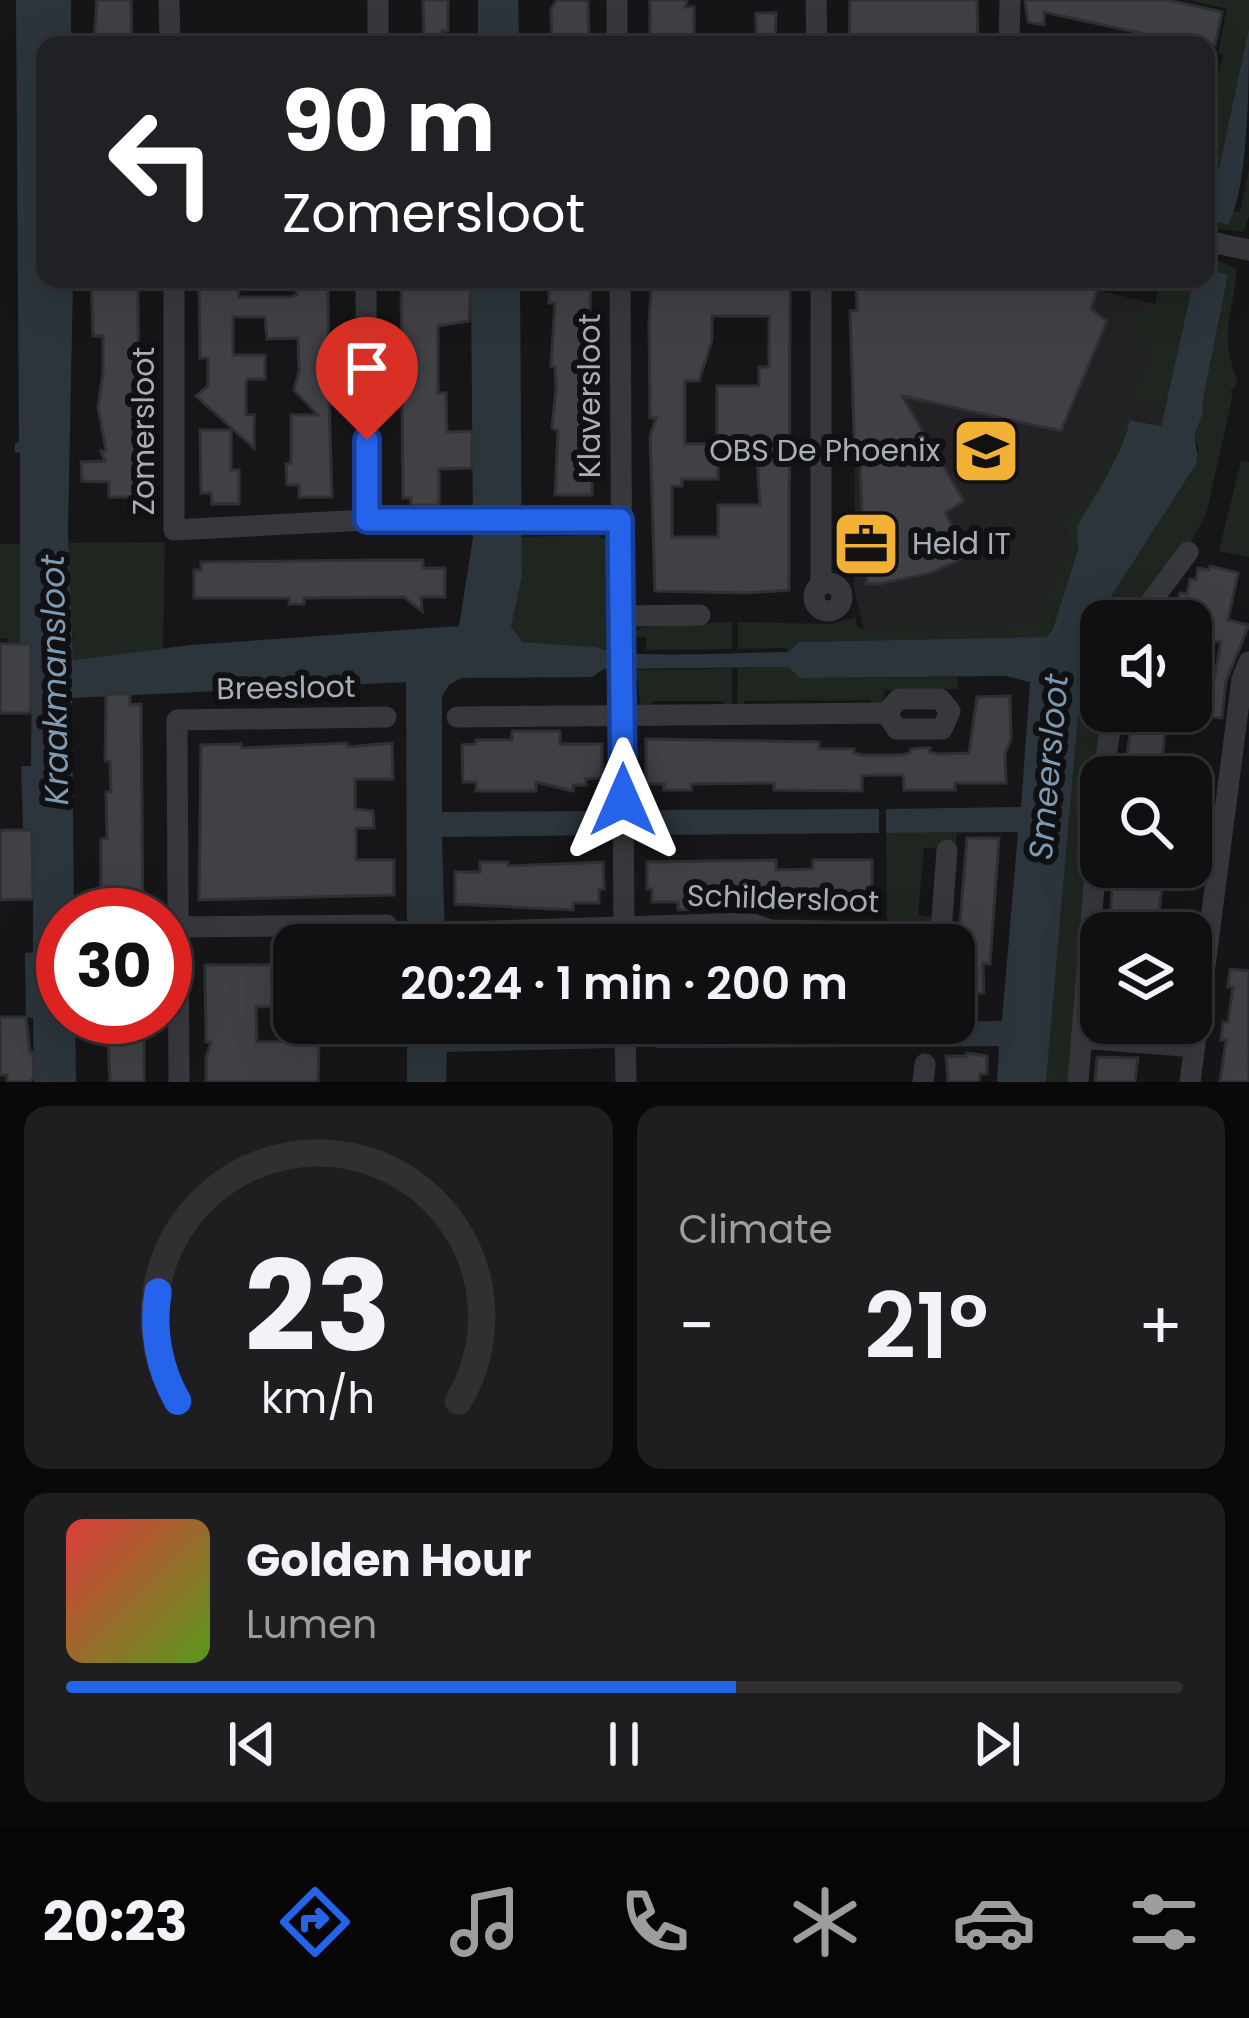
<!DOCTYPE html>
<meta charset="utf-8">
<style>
body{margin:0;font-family:Poppins,sans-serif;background:#1e1e20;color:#f1f3f6;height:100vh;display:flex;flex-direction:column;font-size:45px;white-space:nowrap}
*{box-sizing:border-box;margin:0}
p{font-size:39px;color:#9c9d9f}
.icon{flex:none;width:66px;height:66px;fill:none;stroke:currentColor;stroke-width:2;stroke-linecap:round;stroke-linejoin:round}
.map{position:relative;height:1082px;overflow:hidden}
.side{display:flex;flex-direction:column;gap:24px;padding:24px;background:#09090a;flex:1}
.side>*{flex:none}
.top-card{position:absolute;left:36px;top:36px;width:1179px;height:252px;border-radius:24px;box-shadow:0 12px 48px #0002,0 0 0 3px #303032;background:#202124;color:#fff;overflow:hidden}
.fabs{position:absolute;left:1080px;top:600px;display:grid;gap:24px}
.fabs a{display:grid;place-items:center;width:132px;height:132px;border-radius:24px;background:#101012;box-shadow:0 12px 48px #0002,0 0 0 3px #303032;font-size:60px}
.speed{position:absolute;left:36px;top:888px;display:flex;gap:24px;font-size:60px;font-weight:700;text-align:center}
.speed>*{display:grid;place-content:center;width:156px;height:156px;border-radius:50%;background:#101012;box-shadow:0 12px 48px #0002,0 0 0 3px #303032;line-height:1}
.speed .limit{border:18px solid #d22;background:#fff;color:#111}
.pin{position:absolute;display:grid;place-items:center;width:102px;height:102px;color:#fff;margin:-123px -51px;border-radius:50% 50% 50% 0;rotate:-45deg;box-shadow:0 0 12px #0007}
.pin .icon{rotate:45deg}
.me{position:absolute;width:132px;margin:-66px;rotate:0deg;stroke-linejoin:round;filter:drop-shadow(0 0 9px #0008)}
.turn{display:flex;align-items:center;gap:42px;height:252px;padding:0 48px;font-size:54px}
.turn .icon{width:156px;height:156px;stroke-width:2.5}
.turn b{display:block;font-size:84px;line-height:102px}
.big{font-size:90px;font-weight:600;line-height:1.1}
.side .tile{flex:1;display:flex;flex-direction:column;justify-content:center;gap:18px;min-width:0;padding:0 42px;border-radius:24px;background:#1e1e20}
.side .dial{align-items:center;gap:0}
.dial svg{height:312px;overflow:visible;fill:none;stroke:#303032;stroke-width:7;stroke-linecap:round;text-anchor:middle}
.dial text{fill:#f1f3f6;stroke:none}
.song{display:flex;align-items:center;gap:36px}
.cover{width:144px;height:144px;border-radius:18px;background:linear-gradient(135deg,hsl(0 70% 55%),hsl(90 70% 35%))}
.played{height:12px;border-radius:6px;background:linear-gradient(90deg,#2563eb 60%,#303032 60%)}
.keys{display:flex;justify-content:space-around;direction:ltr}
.heat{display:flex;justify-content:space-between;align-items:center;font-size:66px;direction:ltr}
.side .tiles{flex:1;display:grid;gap:24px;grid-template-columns:1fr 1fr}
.tile:last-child{grid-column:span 2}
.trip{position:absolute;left:273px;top:924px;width:702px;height:120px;border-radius:24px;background:#101012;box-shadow:0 12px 48px #0002,0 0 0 3px #303032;font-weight:600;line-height:120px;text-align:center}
.menu{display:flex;height:192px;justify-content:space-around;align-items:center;background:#060607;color:#9c9d9f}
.menu .icon{width:84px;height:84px}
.menu .on{color:#2563eb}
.menu b{font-size:54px;color:#f1f3f6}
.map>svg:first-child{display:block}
</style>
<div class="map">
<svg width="1249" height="1082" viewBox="0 0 1249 1082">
<rect width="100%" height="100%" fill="#161618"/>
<path fill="#222225" d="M856,279H1088L1105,292L1155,304L1161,279H1194L1161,426L1134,420L1053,629L867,641L854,590Z"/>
<path fill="#1e261f" d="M1189,0H1249V28L1211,206L1240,212L1249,169V216L1243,232L1206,227V182L1211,160L1206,158C1206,123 1216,87 1223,54L1218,53L1227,9Z
M1206,257L1237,268C1233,318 1218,331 1238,382L1230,392L1233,395L1206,515L1189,545L1184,543L1124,621H1101L1102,711L1069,1082H1046L1085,637L1199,449L1195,438L1228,276L1206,268Z
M1163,279H1194L1165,409L1131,402L1152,350L1140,345L1143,337L1134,312L1158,305Z
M1127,415H1131C1122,455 1097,492 1077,526L1078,550L1053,629L1046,637L799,642L788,652L787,648L738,649V622L830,624L856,617V625L862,629L1041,624L1046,595L1069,548L1063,521L1085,502Z
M1241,460L1249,462V557L1219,551Z
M595,535L604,538L607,545L608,653L595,647L523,642L511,627L522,576L521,537Z
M165,542L163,649L73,660L69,543Z
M0,544H21L20,644L8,643L7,638H0Z
M732,622V649L646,650V637H636V630L644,627Z
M788,667L800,678L957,677L958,689L885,690L882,703L871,705L870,700L744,701L743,707L737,708L738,668Z
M732,668V708L724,706L723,701H652L651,707H641L636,670Z
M886,833H957L955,847L924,848L918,915L933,918L929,926L887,923Z"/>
<path fill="#2c353c" d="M16,0H71V45H45V279H73L68,528L73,660L191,645L459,626L473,538L471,279H520L522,576L511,627L523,642L596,647C611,660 757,652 788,652L799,642L1046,637L1053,629L1078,550L1077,526C1096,493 1121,458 1130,420L1161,426L1194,279H1206V268L1228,275L1202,404C1205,417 1196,424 1195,437C1195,448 1199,453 1196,464L1085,637L1046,1082H997L999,1046L890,1047L888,1023L1002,1021L1018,832L886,833V809L1021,807L1030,682L1005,676L800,678L788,667L604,669L592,677L461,678L449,685L442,696V812L610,811V835L442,837L445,945H407L406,682L72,698L74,915H63V1017H75L76,1082H34L33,1018L26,1017L25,953L33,952V831L23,830L21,766H31L32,645L20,644V453L15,452V443L19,442Z
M478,0H518L519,45H478Z
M1249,28C1249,78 1249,188 1228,225L1215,221L1211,206Z
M879,809V833L650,835V810Z
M407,1023H447L448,1031L612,1028L613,1048L447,1052L446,1082H407Z
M881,1023V1047L655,1048V1026Z"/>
<path fill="#404145" stroke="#303034" stroke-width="3" fill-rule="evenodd" d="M97,0H131L132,45L94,42Z
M423,0H448V31H442V40H424Z
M557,0L588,1L589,45H552L551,9Z
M650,0H687L685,7H694V44L650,45Z
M850,0H977L978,45H952V39L849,45Z
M1025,0H1167L1222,12L1215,45H1176L1177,41L1044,12V25L1028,22Z
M756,13H776L775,45H756Z
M91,279H116V289H138L139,436L134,442L139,497H109V482L82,481L81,462L105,461L101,451H106L98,407L103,373V336H93Z
M401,279L471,284L469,321L438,326V393H446L447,432L472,431V468L439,469V505H411V498H403Z
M549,279H591L587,387H592V495H555L558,431L552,428L556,388L555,366H551L555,303H549Z
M652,279H786L790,284L789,590L746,593L655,591L650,436L656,418H650L649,323ZM712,316H769V367H759V386H717V444H685V381H699L712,340ZM718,444H756L760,505H718V537H672V486H682V479H718Z
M856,279H1096L1097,290L1091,309L1107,321L1061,431L902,396L964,501L945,513L970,555L931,573L879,584H866L868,568H864L860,461L855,462L850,311L857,310Z
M216,280H238L239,297H290L297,295V284H328L329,389L339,388L329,400L332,497H299V485H287L286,464L291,463V415H318L294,390L299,371L298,338L267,339L265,317H233V355H265V379H247L246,383V415H254V448L196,396L208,386V358H200L199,287H216Z
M200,430H231V470H239V504H212L211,493H201Z
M379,560H423V568H445V597H421L422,611L404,597L304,598V604H289V598H194V570H201V562Z
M1210,566L1238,573L1228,620L1249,625L1226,681L1222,718L1206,716L1209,679L1214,680L1221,642L1191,636V621H1173L1180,593L1187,594L1190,579L1196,580L1198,568L1209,570Z
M0,644H31V713H0Z
M106,694H130V705L141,704L143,915H101V839H107L106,792H111L110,761H105Z
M1010,696L1011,739L1005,754L1006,783H955V790H904L903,775H872L862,776V791L774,790V783L691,784V790H664V784H646V739L819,742V749H854V753L862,755H903L911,752V749L920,748H930L929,752L938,754L969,753L977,697Z
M1133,711H1184L1165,729L1161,777H1124Z
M512,731H560V744H602V778L586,779V785H573V791L536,782V791H476V782H463L462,745L476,744V740H512Z
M347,743V747L392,743L393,779H355V809L373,811L374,828H356V860H394V895L199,900L201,745L241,744V748Z
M7,830H32L33,899L0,900V831Z
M967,838H999L990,964L983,963L984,993L954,994Z
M776,860V870L813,869V860H872V887H867V901H841V908L808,910L790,904L678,910V902H652V889H647V862Z
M480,862H508V866L603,862L604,889H599V903H573V910L455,904V872H480Z
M1119,867H1150L1149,875L1163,876L1159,916L1140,914L1139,927L1110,924L1112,887H1116Z
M205,965H294V1006L256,1007L257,1042L319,1041L318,1082H206V1058L211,1042H206Z
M1230,969L1249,971V1082H1220L1226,1040H1221L1223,1022H1228L1233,987H1228Z
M0,1017H26L30,1052H33L34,1078L29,1082H7V1075H0Z
M101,1025H132V1035L144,1034V1082H110L108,1041H101Z
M967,1053L987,1056V1074H980L979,1082H948L946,1056H967Z
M1097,1057L1138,1058L1135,1082H1095Z"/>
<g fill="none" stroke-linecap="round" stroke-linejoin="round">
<path stroke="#37383d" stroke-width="21" d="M169,0L170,45
M378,0V45
M617,0V45
M816,0L817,45
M1009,45L1010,0
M1206,241L1249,250
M366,279L367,520
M620,279L624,945
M821,279V585
M174,282V530L367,520L621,521
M814 597a14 14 0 1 1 28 0a14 14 0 1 1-28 0Z
M622,616L700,615
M1137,621L1188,552
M899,699H940L950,711L942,729H897L886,713Z
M457,717L886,713
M1103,777L1113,711
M1191,831L1220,834
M177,927L387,925
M460,932L750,923L770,930L940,933
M940,944L947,850
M625,1023L626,1082
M1082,1038L1195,1047
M179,1082L177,720L386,717
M923,1082L925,1064
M1078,1082L1101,801
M1190,1082L1242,679L1249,662"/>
</g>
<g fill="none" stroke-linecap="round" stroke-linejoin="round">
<g stroke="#184099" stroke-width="30">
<path id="route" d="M367,440V520H620L623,800"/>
</g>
<use href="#route" stroke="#2563eb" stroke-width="21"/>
</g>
<defs>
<g id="school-square" transform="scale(3.45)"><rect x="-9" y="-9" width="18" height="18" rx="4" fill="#f2b134" stroke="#111113"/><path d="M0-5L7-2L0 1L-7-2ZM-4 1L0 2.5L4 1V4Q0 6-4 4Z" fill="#111"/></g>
<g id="office-square" transform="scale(3.45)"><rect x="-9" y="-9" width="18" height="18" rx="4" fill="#f2b134" stroke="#111113"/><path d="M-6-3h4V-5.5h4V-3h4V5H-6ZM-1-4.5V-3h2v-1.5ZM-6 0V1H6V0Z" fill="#111"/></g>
</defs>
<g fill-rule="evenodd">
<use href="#school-square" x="986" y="451"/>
<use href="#office-square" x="866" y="544"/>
</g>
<g text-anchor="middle" stroke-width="12" stroke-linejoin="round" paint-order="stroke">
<g font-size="30" fill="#a8adb8" stroke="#111113">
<text transform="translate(590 396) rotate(-90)" y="10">Klaversloot</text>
<text transform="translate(144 431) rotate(-90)" y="10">Zomersloot</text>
<text transform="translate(286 688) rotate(-1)" y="10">Breesloot</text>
<text transform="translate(783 899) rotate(2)" y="10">Schildersloot</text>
</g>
<g font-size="30" fill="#a8adb8" stroke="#111113" text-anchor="end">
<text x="940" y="461">OBS De Phoenix</text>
<text x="912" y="554" text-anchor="start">Held IT</text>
</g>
<g font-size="33" font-style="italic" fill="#7f9bb3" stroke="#111113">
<text transform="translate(54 680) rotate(-91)" y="12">Kraakmansloot</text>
<text transform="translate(1048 767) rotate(-85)" y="12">Smeersloot</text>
</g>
</g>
</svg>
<div class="fabs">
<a><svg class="icon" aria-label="sound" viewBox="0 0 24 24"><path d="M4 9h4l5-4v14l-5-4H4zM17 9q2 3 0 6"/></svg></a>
<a><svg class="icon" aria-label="search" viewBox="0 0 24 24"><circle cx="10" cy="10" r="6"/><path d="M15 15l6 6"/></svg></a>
<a><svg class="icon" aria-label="layers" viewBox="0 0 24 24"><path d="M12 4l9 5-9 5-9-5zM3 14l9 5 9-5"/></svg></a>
</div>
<div class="speed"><div class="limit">30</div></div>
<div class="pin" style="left:367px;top:440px;background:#d93025"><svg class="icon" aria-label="arrive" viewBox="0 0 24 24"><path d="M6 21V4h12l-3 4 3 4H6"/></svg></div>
<svg class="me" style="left:623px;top:800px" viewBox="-20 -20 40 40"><path d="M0-17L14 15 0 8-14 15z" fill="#2563eb" stroke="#fff" stroke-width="4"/></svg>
<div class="trip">20:24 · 1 min · 200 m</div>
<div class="top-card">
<div class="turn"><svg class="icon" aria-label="left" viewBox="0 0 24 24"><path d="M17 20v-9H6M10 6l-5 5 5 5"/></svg><div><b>90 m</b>Zomersloot</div></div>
</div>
</div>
<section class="side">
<div class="tiles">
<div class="tile dial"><svg viewBox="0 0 100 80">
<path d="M14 69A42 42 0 1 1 86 69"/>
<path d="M14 69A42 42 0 0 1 9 41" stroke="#2563eb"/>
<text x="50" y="56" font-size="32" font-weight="700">23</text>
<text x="50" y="72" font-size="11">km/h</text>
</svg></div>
<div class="tile"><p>Climate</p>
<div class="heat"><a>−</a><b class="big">21°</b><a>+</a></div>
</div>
<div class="tile">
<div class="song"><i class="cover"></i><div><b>Golden Hour</b><p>Lumen</p></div></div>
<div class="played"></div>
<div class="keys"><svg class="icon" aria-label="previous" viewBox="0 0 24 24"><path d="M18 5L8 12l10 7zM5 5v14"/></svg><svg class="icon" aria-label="pause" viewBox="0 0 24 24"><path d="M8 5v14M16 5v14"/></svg><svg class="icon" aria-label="next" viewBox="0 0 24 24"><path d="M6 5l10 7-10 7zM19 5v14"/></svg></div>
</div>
</div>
</section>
<nav class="menu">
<b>20:23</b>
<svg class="icon on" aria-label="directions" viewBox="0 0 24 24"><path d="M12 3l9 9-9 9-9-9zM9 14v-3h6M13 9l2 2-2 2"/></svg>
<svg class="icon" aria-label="music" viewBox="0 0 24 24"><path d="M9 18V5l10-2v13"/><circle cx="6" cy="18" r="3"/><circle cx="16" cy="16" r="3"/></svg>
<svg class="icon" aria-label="phone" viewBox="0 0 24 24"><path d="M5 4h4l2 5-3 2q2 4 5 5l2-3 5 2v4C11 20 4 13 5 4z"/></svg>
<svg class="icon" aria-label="climate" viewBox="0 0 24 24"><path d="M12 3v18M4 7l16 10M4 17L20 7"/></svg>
<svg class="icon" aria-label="car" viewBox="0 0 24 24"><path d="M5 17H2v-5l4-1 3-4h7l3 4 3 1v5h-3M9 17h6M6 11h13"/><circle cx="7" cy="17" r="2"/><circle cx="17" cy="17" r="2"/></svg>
<svg class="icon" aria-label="filters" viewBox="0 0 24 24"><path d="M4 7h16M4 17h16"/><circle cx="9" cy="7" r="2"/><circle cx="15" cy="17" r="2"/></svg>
</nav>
